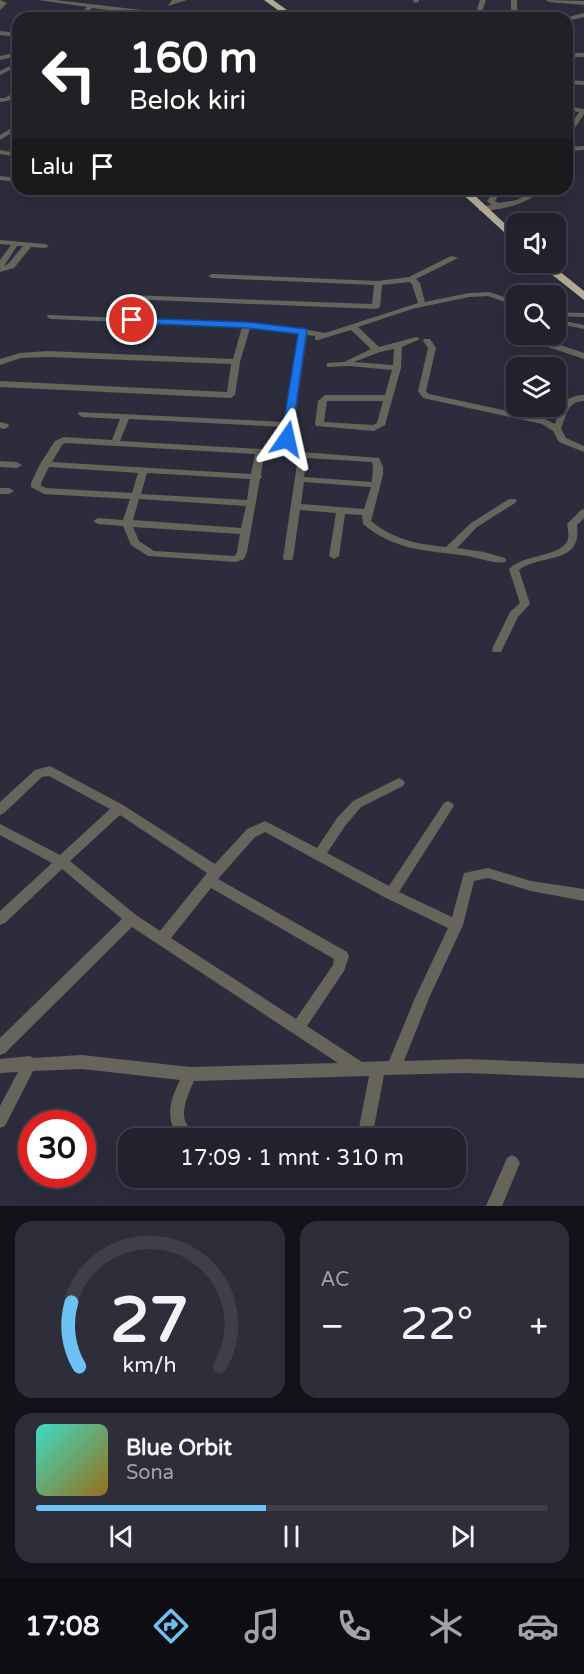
<!DOCTYPE html>
<html lang="id">
<meta charset="utf-8">
<style>
body{margin:0;font-family:"Varela Round",sans-serif;background:#2e2e3a;color:#f1f3f6;height:100vh;display:flex;flex-direction:column;font-size:22px;white-space:nowrap}
*{box-sizing:border-box;margin:0}
p{font-size:20px;color:#a2a3aa}
.icon{flex:none;width:33px;height:33px;fill:none;stroke:currentColor;stroke-width:2;stroke-linecap:round;stroke-linejoin:round}
.map{position:relative;height:1206px;overflow:hidden}
.panel{display:flex;flex-direction:column;gap:15px;padding:15px;background:#131219;flex:1}
.panel>*{flex:none}
.guide{position:absolute;left:12px;top:12px;width:561px;height:183px;border-radius:18px;box-shadow:0 6px 24px #0002,0 0 0 2px #3f3e4a;background:#202124;color:#fff;overflow:hidden}
.tools{position:absolute;left:506px;top:213px;display:grid;gap:12px}
.tools a{display:grid;place-items:center;width:60px;height:60px;border-radius:12px;background:#22212e;box-shadow:0 6px 24px #0002,0 0 0 2px #3f3e4a;font-size:30px}
.speed{position:absolute;left:18px;top:1110px;display:flex;gap:12px;font-size:30px;font-weight:700;text-align:center}
.speed>*{display:grid;place-content:center;width:78px;height:78px;border-radius:50%;background:#22212e;box-shadow:0 6px 24px #0002,0 0 0 2px #3f3e4a;line-height:1}
.speed .limit{border:9px solid #d22;background:#fff;color:#111}
.pin{position:absolute;display:grid;place-items:center;width:51px;height:51px;color:#fff;margin:-26px;border:3px solid #fff;border-radius:50%;box-shadow:0 2px 6px #0007}
.me{position:absolute;width:66px;margin:-33px;rotate:11deg;stroke-linejoin:round;filter:drop-shadow(0 0 4px #0008)}
.turn{display:flex;align-items:center;gap:21px;height:126px;padding:0 18px;font-size:27px}
.turn .icon{width:78px;height:78px;stroke-width:2.5}
.turn b{display:block;font-size:42px;line-height:51px}
.then{display:flex;align-items:center;height:57px;padding:0 18px;background:#0003;gap:12px;font-size:22px}
.big{font-size:45px;font-weight:600;line-height:1.1}
.panel .widget{flex:1;display:flex;flex-direction:column;justify-content:center;gap:9px;min-width:0;padding:0 21px;border-radius:18px;background:#2e2e3a}
.panel .dial{align-items:center;gap:0}
.dial svg{height:156px;overflow:visible;fill:none;stroke:#3f3e4a;stroke-width:7;stroke-linecap:round;text-anchor:middle}
.dial text{fill:#f1f3f6;stroke:none}
.song{display:flex;align-items:center;gap:18px}
.cover{width:72px;height:72px;border-radius:9px;background:linear-gradient(135deg,hsl(170 70% 55%),hsl(40 70% 35%))}
.played{height:6px;border-radius:3px;background:linear-gradient(90deg,#6ec2f3 45%,#3f3e4a 45%)}
.keys{display:flex;justify-content:space-around;direction:ltr}
.heat{display:flex;justify-content:space-between;align-items:center;font-size:33px;direction:ltr}
.panel .tiles{flex:1;display:grid;gap:15px;grid-template-columns:1fr 1fr}
.widget:last-child{grid-column:span 2}
.trip{position:absolute;left:118px;top:1128px;width:348px;height:60px;border-radius:18px;background:#22212e;box-shadow:0 6px 24px #0002,0 0 0 2px #3f3e4a;font-weight:600;line-height:60px;text-align:center}
.menu{display:flex;height:96px;justify-content:space-around;align-items:center;background:#0e0d12;color:#a2a3aa}
.menu .icon{width:42px;height:42px}
.menu .selected{color:#6ec2f3}
.menu b{font-size:27px;color:#f1f3f6}
.map>svg:first-child{display:block}
</style>
<div class="map">
<svg width="584" height="1206" viewBox="0 0 584 1206">
<rect width="100%" height="100%" fill="#2d2c3d"/>
<g fill="none" stroke-linecap="round" stroke-linejoin="round">
<path fill="#67645b" fill-rule="evenodd" d="M0,0L7,3L0,10Z
M39,0H55L159,12L172,18L92,8L85,15L92,18H82L78,16L87,7Z
M172,0H187L168,6Z
M413,0H419V2L414,3Z
M480,0H486L483,9L485,13L517,15L511,9V0H517V9L525,18L481,16L477,9Z
M546,0L584,1V5L549,2Z
M584,13V17L567,21V18H565Z
M0,31L18,33V37L0,35Z
M18,52V56L0,60V56Z
M567,53H584V57H567Z
M18,62V66L0,75V71Z
M567,80L584,81V85L567,84Z
M18,90V95L8,101L0,102V98H5Z
M567,106L584,109V114L569,137L567,138V131L579,112L567,110Z
M18,124V129L0,140V135Z
M584,146V150L567,151V147Z
M0,150L18,153V157L0,154Z
M0,176L18,178V182L0,180Z
M496,189H502L495,201L498,203L517,200L536,189H543C529,204 499,211 479,211V207L491,205L487,201Z
M0,240L45,244L49,246L45,248L31,247L14,268L0,272V260L11,245L0,244ZM17,246H23L8,264L4,266Z
M451,256L458,258L416,279L420,283L425,302L469,293L489,292L516,301V306L488,296L469,297L412,309L358,327L379,347L416,337L420,339L402,347L401,368L385,425L374,431L316,426L315,424L318,401L325,395H385L392,370L349,366L327,367V363L344,362L371,349L351,330L318,340H315V336L307,335L294,425L288,451L379,458L383,467V475L371,521C395,540 416,544 446,547L471,523L509,499H515L517,501L515,503L477,527L457,548L484,552L505,558L506,560L505,562C494,564 479,558 468,556C427,550 397,552 363,524L362,515L345,514L339,556L334,559L329,556L336,513L300,510L293,558L292,560H284L283,558L298,457L264,455L261,475L262,477L260,479L247,552L244,559L236,562L148,556L131,545L123,526L98,524L93,521L98,518L123,520L130,499L44,494L31,487V483L40,464L55,441L64,437L112,440L120,419L82,417L78,414L79,412L286,422L298,334L250,328L240,362L235,395L231,398L0,387V381L227,392L231,364L48,357L21,358L0,365V359L20,353L48,351L233,359L242,327L51,319L47,317L48,315L247,323L303,329L325,333L418,303L412,284L409,282L382,285L380,307L376,309L127,299L123,297L127,295L372,304L374,285L212,278L208,276L212,274L378,281L409,277ZM394,349L393,365L354,362L380,352ZM327,401H383L377,423L373,425L324,422ZM129,419L285,427L279,450L120,441ZM65,443L255,454L251,474L52,462L62,445ZM307,458L372,462L373,467L372,482L304,477ZM49,467L138,473L132,493L46,488L41,486V483ZM147,473L250,479L247,500L141,494ZM304,482L371,487L364,509L301,504ZM139,499L246,506L241,528L133,520ZM133,527L240,534L237,552L235,556L154,551L139,541Z
M555,312L584,313V317L555,316Z
M555,319L584,325V329L555,323Z
M516,332V334H528L584,353V359L515,336L514,334Z
M424,339H430L436,348L426,391L429,394L545,419L555,424C561,406 563,396 584,395V401C567,401 566,416 561,429L566,438L584,446V452L559,442L553,431L542,424L423,398L418,391L428,348L423,341Z
M0,422L8,424L9,426L5,429L0,428Z
M0,461L17,462L22,465L17,468L0,467Z
M0,488H9L14,491L9,494H0Z
M584,509V518L577,525C582,566 542,553 519,570L530,604L518,617L501,652H493L492,649L510,612L520,603L509,569C522,554 563,557 568,539C569,534 568,529 567,524L581,510Z
M50,766L123,805L215,864L247,829L265,821L317,848L337,818L353,801L399,778L403,780L405,783L403,786L361,807L345,826L327,853L389,886L444,803L448,801L452,803L454,806L452,809L399,892L452,917L464,873L488,868L531,881L584,889V901L531,891L488,878L474,881L463,925L429,998L404,1061L466,1059L584,1064V1078L466,1073L384,1075L372,1138H357L369,1076L194,1081C189,1093 180,1110 186,1123C190,1129 196,1131 199,1138H180C164,1120 170,1100 180,1080L82,1069L33,1071L5,1126L0,1128V1106L18,1072L0,1073V1059L30,1056L33,1058L82,1055L190,1067L338,1063L132,927L5,1053L0,1055V1038L122,919L62,869L5,923L0,925V911L52,863L0,835V824L60,855L110,809L49,776L42,777L4,813L0,815V802L35,770ZM120,815L207,873L160,931L136,915L70,861ZM265,832L386,898L448,928L415,998L389,1061L362,1062L307,1026L344,971L349,956L347,952L218,879L255,837ZM211,888L334,959L333,965L296,1019L171,938Z
M512,1155L517,1158L520,1163L502,1206H486L507,1158Z
M346,1178H362L357,1187L352,1190L347,1187L344,1182Z"/>
<path fill="#b5ad97" fill-rule="evenodd" d="M264,0H273L298,18H289Z
M457,189H468L516,234V243Z
M536,262H548L584,291V300Z"/>
</g>
<path fill="#1a73e8" stroke="#114b97" stroke-width="1.5" d="M128,318L247,322L307,329L291,441L281,439L298,334L247,328L132,323L127,320Z"/>
</svg>
<div class="tools">
<a><svg class="icon" aria-label="sound" viewBox="0 0 24 24"><path d="M4 9h4l5-4v14l-5-4H4zM17 9q2 3 0 6"/></svg></a>
<a><svg class="icon" aria-label="search" viewBox="0 0 24 24"><circle cx="10" cy="10" r="6"/><path d="M15 15l6 6"/></svg></a>
<a><svg class="icon" aria-label="layers" viewBox="0 0 24 24"><path d="M12 4l9 5-9 5-9-5zM3 14l9 5 9-5"/></svg></a>
</div>
<div class="speed"><div class="limit">30</div></div>
<div class="pin" style="left:132px;top:320px;background:#d93025"><svg class="icon" aria-label="arrive" viewBox="0 0 24 24"><path d="M6 21V4h12l-3 4 3 4H6"/></svg></div>
<svg class="me" style="left:287px;top:439px" viewBox="-20 -20 40 40"><path d="M0-17L14 15 0 8-14 15z" fill="#1a73e8" stroke="#fff" stroke-width="4"/></svg>
<div class="trip">17:09 · 1 mnt · 310 m</div>
<div class="guide">
<div class="turn"><svg class="icon" aria-label="left" viewBox="0 0 24 24"><path d="M17 20v-9H6M10 6l-5 5 5 5"/></svg><div><b>160 m</b>Belok kiri</div></div>
<div class="then">Lalu<svg class="icon" aria-label="arrive" viewBox="0 0 24 24"><path d="M6 21V4h12l-3 4 3 4H6"/></svg></div>
</div>
</div>
<section class="panel">
<div class="tiles">
<div class="widget dial"><svg viewBox="0 0 100 80">
<path d="M14 69A42 42 0 1 1 86 69"/>
<path d="M14 69A42 42 0 0 1 10 36" stroke="#6ec2f3"/>
<text x="50" y="56" font-size="32" font-weight="700">27</text>
<text x="50" y="72" font-size="11">km/h</text>
</svg></div>
<div class="widget"><p>AC</p>
<div class="heat"><a>−</a><b class="big">22°</b><a>+</a></div>
</div>
<div class="widget">
<div class="song"><i class="cover"></i><div><b>Blue Orbit</b><p>Sona</p></div></div>
<div class="played"></div>
<div class="keys"><svg class="icon" aria-label="previous" viewBox="0 0 24 24"><path d="M18 5L8 12l10 7zM5 5v14"/></svg><svg class="icon" aria-label="pause" viewBox="0 0 24 24"><path d="M8 5v14M16 5v14"/></svg><svg class="icon" aria-label="next" viewBox="0 0 24 24"><path d="M6 5l10 7-10 7zM19 5v14"/></svg></div>
</div>
</div>
</section>
<nav class="menu">
<b>17:08</b>
<svg class="icon selected" aria-label="directions" viewBox="0 0 24 24"><path d="M12 3l9 9-9 9-9-9zM9 14v-3h6M13 9l2 2-2 2"/></svg>
<svg class="icon" aria-label="music" viewBox="0 0 24 24"><path d="M9 18V5l10-2v13"/><circle cx="6" cy="18" r="3"/><circle cx="16" cy="16" r="3"/></svg>
<svg class="icon" aria-label="phone" viewBox="0 0 24 24"><path d="M5 4h4l2 5-3 2q2 4 5 5l2-3 5 2v4C11 20 4 13 5 4z"/></svg>
<svg class="icon" aria-label="climate" viewBox="0 0 24 24"><path d="M12 3v18M4 7l16 10M4 17L20 7"/></svg>
<svg class="icon" aria-label="car" viewBox="0 0 24 24"><path d="M5 17H2v-5l4-1 3-4h7l3 4 3 1v5h-3M9 17h6M6 11h13"/><circle cx="7" cy="17" r="2"/><circle cx="17" cy="17" r="2"/></svg>
</nav>
